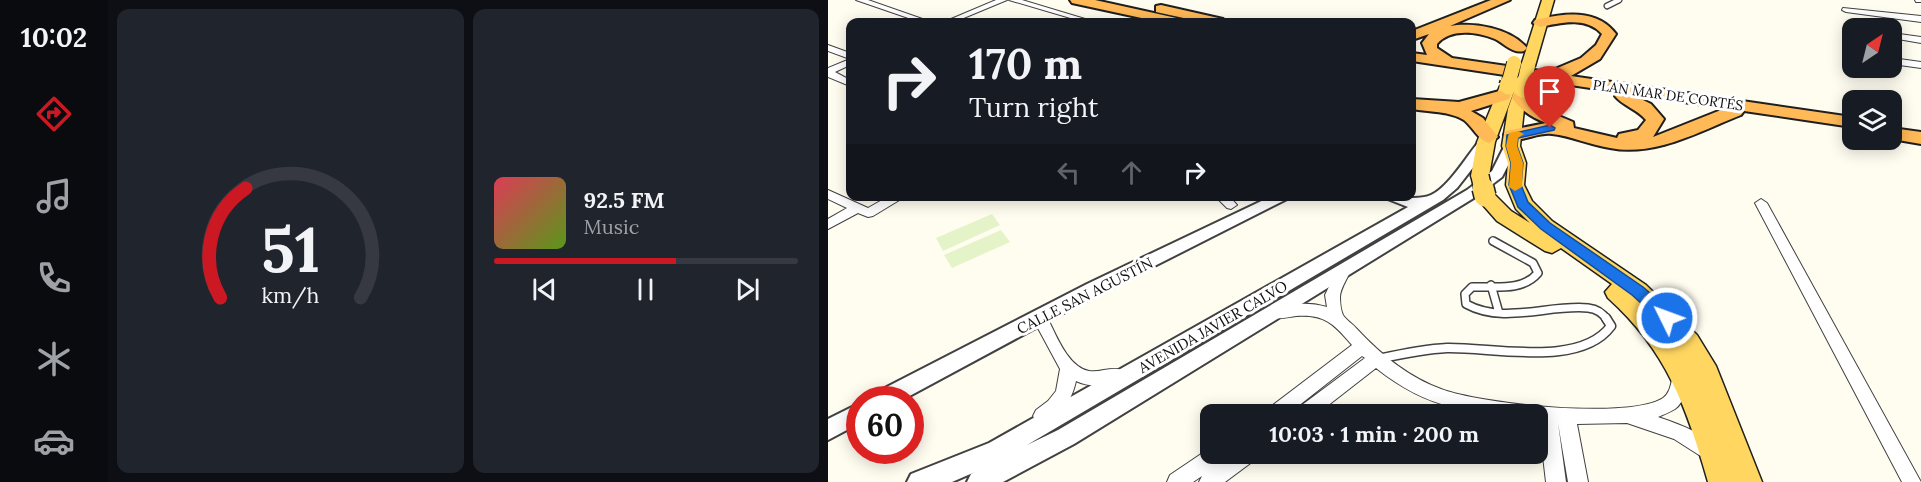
<!DOCTYPE html>
<meta charset="utf-8">
<style>
body{margin:0;font-family:Lora,serif;background:#20242c;color:#f1f3f6;height:100vh;display:flex;flex-direction:column;font-size:22px;white-space:nowrap}
*{box-sizing:border-box;margin:0}
p{font-size:20px;color:#9ea1a6}
.icon{flex:none;width:33px;height:33px;fill:none;stroke:currentColor;stroke-width:2;stroke-linecap:round;stroke-linejoin:round}
.map{position:relative;flex:1;overflow:hidden}
.drawer{display:flex;flex-direction:column;gap:9px;padding:9px;background:#0d0f14;width:720px}
.drawer>*{flex:none}
.guide{position:absolute;left:18px;top:18px;width:570px;height:183px;border-radius:12px;box-shadow:0 3px 15px #0003;background:#171b24;color:#f1f3f6;overflow:hidden}
.needle{width:39px;rotate:35deg}
.tools{position:absolute;left:1014px;top:18px;display:grid;gap:12px}
.tools a{display:grid;place-items:center;width:60px;height:60px;border-radius:12px;background:#171b24;box-shadow:0 3px 15px #0003;font-size:30px}
.speed{position:absolute;left:18px;top:386px;display:flex;gap:12px;font-size:30px;font-weight:700;text-align:center}
.speed>*{display:grid;place-content:center;width:78px;height:78px;border-radius:50%;background:#171b24;box-shadow:0 3px 15px #0003;line-height:1}
.speed .limit{border:9px solid #d22;background:#fff;color:#111}
.pin{position:absolute;display:grid;place-items:center;width:51px;height:51px;color:#fff;margin:-62px -26px;border-radius:50% 50% 50% 0;rotate:-45deg;box-shadow:0 0 6px #0007}
.pin .icon{rotate:45deg}
.me{position:absolute;width:66px;margin:-33px;rotate:312deg;stroke-linejoin:round;filter:drop-shadow(0 0 4px #0008)}
.turn{display:flex;align-items:center;gap:21px;height:126px;padding:0 24px;font-size:27px}
.turn .icon{width:78px;height:78px;stroke-width:2.5}
.turn b{display:block;font-size:42px;line-height:51px}
.lanes{display:flex;align-items:center;height:57px;padding:0 24px;background:#0003;justify-content:center;gap:30px;direction:ltr}
.lanes .off{opacity:.35}
.drawer .tile{flex:1;display:flex;flex-direction:column;justify-content:center;gap:9px;min-width:0;padding:0 21px;border-radius:12px;background:#20242c}
.drawer .dial{align-items:center;gap:0}
.dial svg{height:156px;overflow:visible;fill:none;stroke:#363941;stroke-width:7;stroke-linecap:round;text-anchor:middle}
.dial text{fill:#f1f3f6;stroke:none}
.song{display:flex;align-items:center;gap:18px}
.cover{width:72px;height:72px;border-radius:9px;background:linear-gradient(135deg,hsl(350 70% 55%),hsl(90 70% 35%))}
.played{height:6px;border-radius:3px;background:linear-gradient(90deg,#cc1823 60%,#363941 60%)}
.keys{display:flex;justify-content:space-around;direction:ltr}
.drawer .tiles{flex:1;display:grid;gap:9px;grid-template-columns:repeat(2,1fr)}
.trip{position:absolute;left:372px;top:404px;width:348px;height:60px;border-radius:12px;background:#171b24;box-shadow:0 3px 15px #0003;font-weight:700;line-height:60px;text-align:center}
main{display:flex;flex:1;min-height:0}
.menu{display:flex;flex-direction:column;width:108px;justify-content:space-around;align-items:center;background:#090b0e;color:#9ea1a6}
.menu .icon{width:42px;height:42px}
.menu .active{color:#cc1823}
.menu b{font-size:27px;color:#f1f3f6}
.map>svg:first-child{display:block}
</style>
<main>
<nav class="menu">
<b>10:02</b>
<svg class="icon active" aria-label="directions" viewBox="0 0 24 24"><path d="M12 3l9 9-9 9-9-9zM9 14v-3h6M13 9l2 2-2 2"/></svg>
<svg class="icon" aria-label="music" viewBox="0 0 24 24"><path d="M9 18V5l10-2v13"/><circle cx="6" cy="18" r="3"/><circle cx="16" cy="16" r="3"/></svg>
<svg class="icon" aria-label="phone" viewBox="0 0 24 24"><path d="M5 4h4l2 5-3 2q2 4 5 5l2-3 5 2v4C11 20 4 13 5 4z"/></svg>
<svg class="icon" aria-label="climate" viewBox="0 0 24 24"><path d="M12 3v18M4 7l16 10M4 17L20 7"/></svg>
<svg class="icon" aria-label="car" viewBox="0 0 24 24"><path d="M5 17H2v-5l4-1 3-4h7l3 4 3 1v5h-3M9 17h6M6 11h13"/><circle cx="7" cy="17" r="2"/><circle cx="17" cy="17" r="2"/></svg>
</nav>
<section class="drawer">
<div class="tiles">
<div class="tile dial"><svg viewBox="0 0 100 80">
<path d="M14 69A42 42 0 1 1 86 69"/>
<path d="M14 69A42 42 0 0 1 27 13" stroke="#cc1823"/>
<text x="50" y="56" font-size="32" font-weight="700">51</text>
<text x="50" y="72" font-size="11">km/h</text>
</svg></div>
<div class="tile">
<div class="song"><i class="cover"></i><div><b>92.5 FM</b><p>Music</p></div></div>
<div class="played"></div>
<div class="keys"><svg class="icon" aria-label="previous" viewBox="0 0 24 24"><path d="M18 5L8 12l10 7zM5 5v14"/></svg><svg class="icon" aria-label="pause" viewBox="0 0 24 24"><path d="M8 5v14M16 5v14"/></svg><svg class="icon" aria-label="next" viewBox="0 0 24 24"><path d="M6 5l10 7-10 7zM19 5v14"/></svg></div>
</div>
</div>
</section>
<div class="map">
<svg width="1093" height="482" viewBox="0 0 1093 482">
<rect width="100%" height="100%" fill="#fffcf0"/>
<path fill="#e5f4c8" d="M164,214L172,225L115,251L108,238Z
M173,230L182,242L124,268L116,255Z"/>
<g fill="none" stroke-linecap="round" stroke-linejoin="round">
<g stroke="#414141" stroke-width="7">
<path id="service-far2" d="M779,6L791,0"/>
</g>
<g stroke="#414141" stroke-width="10">
<path id="service-far1" d="M665,241L705,263L710,273C694,292 666,286 644,287L637,294L638,304C676,325 721,304 760,308C769,309 775,313 779,320
M663,285L671,313"/>
</g>
<g stroke="#414141" stroke-width="11">
<path id="service" d="M550,359C573,354 596,349 619,348C666,347 752,368 783,326L778,318"/>
</g>
<g stroke="#414141" stroke-width="2">
<path id="minor" d="M28,0H40L103,22H92Z
M168,0H179L126,22H116Z
M181,0H194L267,22H256Z
M1087,0H1093V2H1088Z
M1015,8L1093,16V22L1018,12L1014,10Z
M1064,33L1093,37V43L1064,38Z
M0,45L22,53V59L0,51Z
M1064,58L1093,62V68L1064,64Z
M22,59V65L7,72L22,80V86L0,77V68Z
M0,190L40,208L61,196H78L45,216L40,217L30,213L0,229V219L19,208L0,199Z
M387,196H401L409,205L403,209L399,208Z
M933,199L939,203L1093,482H1074L927,203Z
M515,267L520,268L522,272C519,279 512,289 512,297C512,302 513,311 515,315C518,320 525,324 528,328C552,354 580,377 613,389C652,404 801,420 835,398C844,392 843,378 847,369L853,367L859,369C864,379 857,402 847,409C842,412 835,415 830,417C848,423 883,435 891,453L889,459L882,462L846,439L799,423L749,424L760,482H740L730,423L738,482H718L710,414C644,414 602,411 548,368L489,414H467L470,408L537,358L534,356L460,414H438L441,408L524,345C506,324 497,314 468,316C459,317 452,320 444,317L441,313L444,309C461,303 481,302 499,307L497,295L510,268Z
M213,313L218,315C227,332 239,367 261,371C272,373 283,366 294,370L296,375L294,380C278,386 263,388 248,381C244,400 233,417 214,424L208,422L205,416L208,410L220,401L228,391L232,369L205,319L208,315Z
M382,448V453H400L398,459L406,453H430L428,459L397,482H371L374,476L365,482H339L342,475Z"/>
</g>
<g stroke="#414141" stroke-width="4">
<path id="tertiary" d="M658,138L665,142L629,188L615,200L199,445L230,430L639,190L664,171L678,143L683,142L690,146L674,177L649,196L246,444L175,482H139L143,474L147,472L124,482H79L83,474L161,443L580,207L552,196C567,196 589,201 603,195C621,187 640,154 653,139Z
M444,196H465L271,294L76,399H46L49,392L259,284Z
M32,403V423L0,440V419Z"/>
</g>
<g stroke="#1f1f1f" stroke-width="3">
<path id="primary" d="M714,0H726L707,66L700,70L693,66Z
M680,81L688,86L667,142L661,176L652,182L645,180L643,176L649,142L672,86Z
M695,84L703,89L696,109L692,146L698,163L696,185L704,201L724,221L818,285L869,335L888,366L934,482H880C859,408 839,351 780,298L777,292L784,284L733,248L724,253L717,251L669,221L647,196L650,192H664L683,211L702,223L688,209L678,185L680,163L674,146L680,109L687,89Z"/>
</g>
<g stroke="#1f1f1f" stroke-width="4">
<path id="trunk" d="M242,0H267L353,19L355,22H332L244,3Z
M663,0H682L622,26C646,22 682,28 699,48L696,51C685,54 677,44 667,39C649,32 623,28 609,44V48L624,58L720,72L753,58L768,45L774,34C758,16 732,23 712,27L705,23L707,20C735,13 769,8 788,34L772,59L743,76L1024,117V127L916,111L913,115C872,131 828,157 782,148C762,145 743,136 724,134C709,132 694,143 678,139L676,135L678,131L718,123C705,118 692,110 684,98L686,94C701,91 707,104 719,111C727,115 737,118 745,122L746,128L789,138L791,134L810,130L818,120C809,109 795,106 787,96L789,92L584,61V53L599,55L594,43L601,34L584,40V31ZM805,95L898,108L825,137L836,119L823,104Z
M333,5L395,19L397,22H374L328,12V6Z
M675,90L683,95L681,99L643,111L655,118L670,137L661,143C650,140 645,127 636,120C621,111 601,112 584,109V99L631,102Z
M1064,128L1093,132V144L1064,139Z"/>
</g>
<use href="#service-far2" stroke="#fff" stroke-width="4.5"/>
<use href="#service-far1" stroke="#fff" stroke-width="7"/>
<use href="#service" stroke="#fff" stroke-width="8"/>
<use href="#minor" fill="#fff" fill-rule="evenodd"/>
<use href="#tertiary" fill="#fff" fill-rule="evenodd"/>
<use href="#primary" fill="#ffd660" fill-rule="evenodd"/>
<use href="#trunk" fill="#ffb957" fill-rule="evenodd"/>
<g stroke="#1f1f1f" stroke-width="16" stroke-linecap="butt">
<path id="primary-bridge-far2" d="M680,85L686,63
M696,85L700,66"/>
</g>
<g stroke="#1f1f1f" stroke-width="20" stroke-linecap="butt">
<path id="primary-bridge-far1" d="M680,86L681,83
M695,89L696,83
M652,176L655,189"/>
</g>
<g stroke="#1f1f1f" stroke-width="24" stroke-linecap="butt">
<path id="primary-bridge" d="M655,188L657,196"/>
</g>
<use href="#primary-bridge-far2" stroke="#ffd660" stroke-width="14"/>
<use href="#primary-bridge-far1" stroke="#ffd660" stroke-width="17"/>
<use href="#primary-bridge" stroke="#ffd660" stroke-width="21"/>
</g>
<path fill="#1a73e8" stroke="#114b97" stroke-width="1.5" d="M722,125L727,128L726,130L690,138L689,146L695,163L693,185L700,202L722,223L815,287L845,313L847,318L845,322H834L804,295L713,229L690,207L681,185L683,163L678,146L679,135Z"/>
<path fill="#f59e0b" d="M690,131L696,134L690,138L689,146L695,163L694,187L687,191L681,187L683,163L678,146L681,133Z"/>
<g text-anchor="middle" stroke-width="6" stroke-linejoin="round" paint-order="stroke">
<g font-size="14" fill="#0e0e0e" stroke="#fff">
<text transform="translate(840 95) rotate(8)" y="5">PLAN MAR DE CORTÉS</text>
</g>
<g font-size="15" fill="#0e0e0e" stroke="#fff">
<text transform="translate(257 296) rotate(-27)" y="5">CALLE SAN AGUSTÍN</text>
<text transform="translate(385 327) rotate(-30)" y="5">AVENIDA JAVIER CALVO</text>
</g>
</g>
</svg>
<div class="tools">
<a><svg class="needle" viewBox="-14 -14 28 28"><path d="M0-13l5 13h-10z" fill="#e53935"/><path d="M0 13l5-13h-10z" fill="#9ea1a6"/></svg></a>
<a><svg class="icon" aria-label="layers" viewBox="0 0 24 24"><path d="M12 4l9 5-9 5-9-5zM3 14l9 5 9-5"/></svg></a>
</div>
<div class="speed"><div class="limit">60</div></div>
<div class="pin" style="left:722px;top:128px;background:#d93025"><svg class="icon" aria-label="arrive" viewBox="0 0 24 24"><path d="M6 21V4h12l-3 4 3 4H6"/></svg></div>
<svg class="me" style="left:839px;top:318px" viewBox="-20 -20 40 40"><circle r="17" fill="#1a73e8" stroke="#fff" stroke-width="3"/><path d="M0-11L8 9 0 5-8 9z" fill="#fff"/></svg>
<div class="trip">10:03 · 1 min · 200 m</div>
<div class="guide">
<div class="turn"><svg class="icon" aria-label="right" viewBox="0 0 24 24"><path d="M7 20v-9h11M14 6l5 5-5 5"/></svg><div><b>170 m</b>Turn right</div></div>
<div class="lanes"><svg class="icon off" aria-label="left" viewBox="0 0 24 24"><path d="M17 20v-9H6M10 6l-5 5 5 5"/></svg><svg class="icon off" aria-label="ahead" viewBox="0 0 24 24"><path d="M12 20V5M6 11l6-6 6 6"/></svg><svg class="icon" aria-label="right" viewBox="0 0 24 24"><path d="M7 20v-9h11M14 6l5 5-5 5"/></svg></div>
</div>
</div>
</main>
